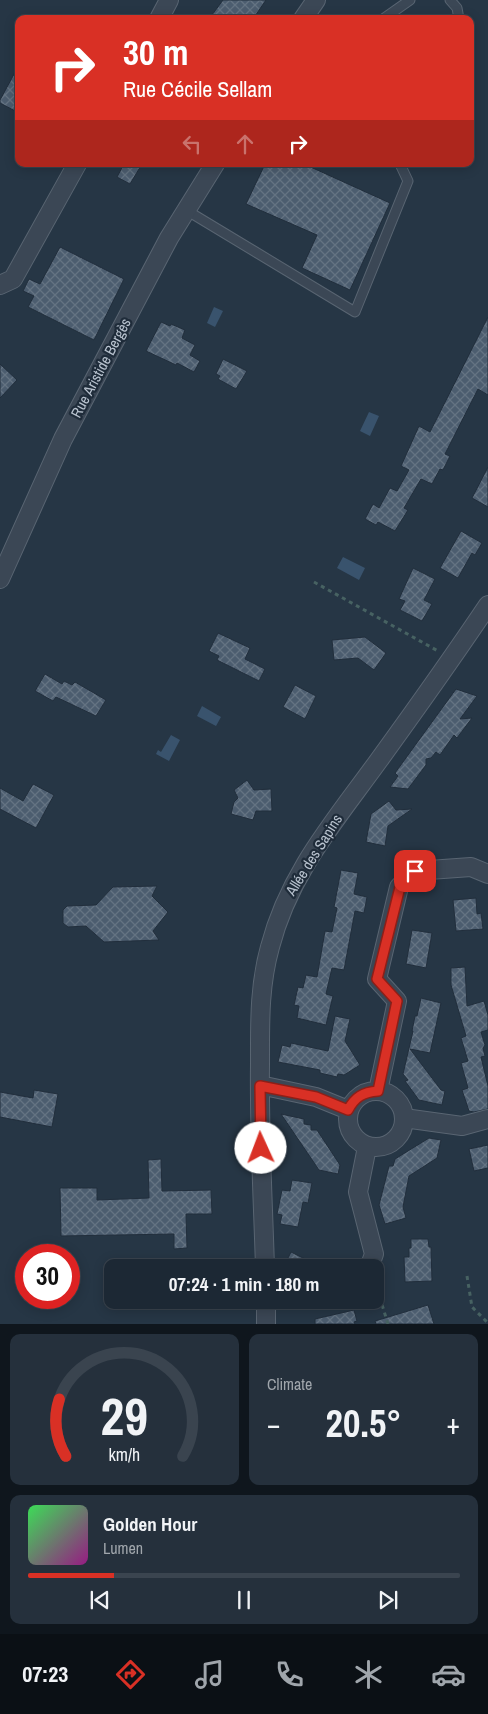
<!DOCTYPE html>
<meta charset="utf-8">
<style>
body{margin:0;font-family:"Archivo Narrow",sans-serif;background:#25303c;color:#f1f3f6;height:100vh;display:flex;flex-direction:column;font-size:19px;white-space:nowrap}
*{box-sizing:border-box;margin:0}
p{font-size:16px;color:#a0a6ac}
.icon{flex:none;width:28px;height:28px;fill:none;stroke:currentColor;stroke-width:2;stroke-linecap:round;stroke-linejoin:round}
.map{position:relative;height:1324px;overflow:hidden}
.panel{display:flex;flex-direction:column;gap:10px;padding:10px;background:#0f161d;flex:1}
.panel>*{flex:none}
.guide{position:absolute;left:15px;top:15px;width:459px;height:152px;border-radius:10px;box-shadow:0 2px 12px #0003,0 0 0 1px #3a444f;background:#d93025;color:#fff;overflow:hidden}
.speed{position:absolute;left:15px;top:1244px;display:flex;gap:10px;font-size:25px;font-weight:700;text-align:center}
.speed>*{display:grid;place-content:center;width:65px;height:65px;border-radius:50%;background:#1c2834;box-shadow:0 2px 12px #0003,0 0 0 1px #3a444f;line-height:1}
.speed .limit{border:8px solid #d22;background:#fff;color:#111}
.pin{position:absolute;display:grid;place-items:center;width:42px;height:42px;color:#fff;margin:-21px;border-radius:10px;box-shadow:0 2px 8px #0006}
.me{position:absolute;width:55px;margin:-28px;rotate:358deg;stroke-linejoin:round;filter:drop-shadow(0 0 4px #0008)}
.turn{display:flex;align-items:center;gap:18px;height:105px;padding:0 25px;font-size:22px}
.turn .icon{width:65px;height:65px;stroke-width:2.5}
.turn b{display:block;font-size:35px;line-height:42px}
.lanes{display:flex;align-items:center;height:48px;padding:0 25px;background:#0003;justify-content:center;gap:25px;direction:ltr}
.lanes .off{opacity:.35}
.big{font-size:38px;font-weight:700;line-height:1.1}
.panel .widget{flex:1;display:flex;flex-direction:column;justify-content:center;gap:8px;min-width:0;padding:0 18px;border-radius:10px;background:#25303c}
.panel .dial{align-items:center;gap:0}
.dial svg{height:130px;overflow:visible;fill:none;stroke:#3a444f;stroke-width:7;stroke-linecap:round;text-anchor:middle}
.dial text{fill:#f1f3f6;stroke:none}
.song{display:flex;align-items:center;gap:15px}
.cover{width:60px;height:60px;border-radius:8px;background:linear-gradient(135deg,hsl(130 70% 55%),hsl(310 70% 35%))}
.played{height:5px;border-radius:2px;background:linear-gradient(90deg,#d93025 20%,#3a444f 20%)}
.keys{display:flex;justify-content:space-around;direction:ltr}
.heat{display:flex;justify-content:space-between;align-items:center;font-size:28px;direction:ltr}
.panel .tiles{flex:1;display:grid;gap:10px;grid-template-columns:1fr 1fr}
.widget:last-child{grid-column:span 2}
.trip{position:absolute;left:104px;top:1259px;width:280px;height:50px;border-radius:10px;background:#1c2834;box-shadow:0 2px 12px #0003,0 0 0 1px #3a444f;font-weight:700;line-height:50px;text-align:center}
.menu{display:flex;height:80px;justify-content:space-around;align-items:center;background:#0b1015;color:#a0a6ac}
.menu .icon{width:35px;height:35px}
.menu .active{color:#d93025}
.menu b{font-size:22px;color:#f1f3f6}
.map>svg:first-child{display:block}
</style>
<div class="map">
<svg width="488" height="1324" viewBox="0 0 488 1324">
<defs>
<pattern id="building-cross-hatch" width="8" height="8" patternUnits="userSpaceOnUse" patternTransform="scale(1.25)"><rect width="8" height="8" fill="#4c5d6f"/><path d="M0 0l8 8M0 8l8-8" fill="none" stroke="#647382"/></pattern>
</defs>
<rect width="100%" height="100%" fill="#263645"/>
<path fill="#39536d" d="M214,307L223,311L215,327L207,323Z
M369,412L379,416L370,436L360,431Z
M343,557L365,568L359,580L337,568Z
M202,706L221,717L216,726L197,716Z
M171,735L180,740L169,761L156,754L158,750L161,752Z"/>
<path fill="url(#building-cross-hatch)" stroke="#212e3c" d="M223,0H266L253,19H209Z
M19,65V113L0,103V100Z
M124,164H142L130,184L117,177Z
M265,164H304L390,203L350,290L302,268L317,235L246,204Z
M60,247L124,279L94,340L28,307L34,296L23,291L29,279L40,284Z
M488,317V395L478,389L445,454L450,456L443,470L440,469L432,484L421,479L404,508L408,510L395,531L378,522L376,525L365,519L373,504L379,508L390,488L397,491L409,470L401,466L419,426L430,432Z
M161,322L170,326L171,324L185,330L182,338L195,345L190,355L200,361L194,372L177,363L176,365L146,351Z
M223,359L247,371L236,389L218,379L220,376L216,374Z
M0,364L17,380L0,398Z
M488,467V507L472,498Z
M461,531L482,543L475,555L472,553L458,578L440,568Z
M413,568L435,579L424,600L432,604L422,621L400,610L405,601L399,599Z
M218,633L250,648L245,659L265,669L259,681L217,660L219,656L209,651Z
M365,637L386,653L374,670L358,658L334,660L332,640Z
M45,674L62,684L64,681L72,685L75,682L106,700L96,716L56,697L53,701L35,691Z
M295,685L316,696L305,719L283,707Z
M456,689L477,696L460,719L472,718L457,738L454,735L440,755L436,752L431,758L426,759V765L408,789L390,787L398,776L395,773Z
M247,780L254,790L271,789L272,811H256L253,820L231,814L234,802L238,798L234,790Z
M33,784L54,795L36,828L0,809V788L23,801Z
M389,801L396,810L412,809L388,826L385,846L366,842L371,814Z
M341,870L358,873L354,894L367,897L364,913L355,911L344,970L332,968L326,994L333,996L326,1025L297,1018L299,1006L294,1005L298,987L303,988L306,975L317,977L325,931L332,932L337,908L334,907Z
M157,886L152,896L168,912L153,931L159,940L104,942L86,926L68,927L63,923V910L67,906L96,905L113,887Z
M476,898L477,914L481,913L483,929L456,931L453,900Z
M412,930L432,933L426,968L406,964Z
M465,967L467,1006L484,1001L488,1015V1030L481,1032L485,1045L483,1048L485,1056L481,1057L488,1086V1109L474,1112L469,1111L462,1090L468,1088L461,1063L468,1061L461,1038L466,1036L451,985V968Z
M421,998L441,1003L430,1053L410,1049L441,1090L445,1091L442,1105L419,1100L405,1081L408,1080L403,1074L413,1031H412L415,1016H417Z
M335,1016L350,1019L345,1041L360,1065L344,1075L338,1074L337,1077L320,1073V1070L278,1062L282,1045L290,1047L291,1043L328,1051Z
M34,1090L58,1094L52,1127L0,1117V1092L33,1098Z
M281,1114L304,1119V1124L311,1125V1130H317L340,1165L338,1174L319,1170Z
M429,1138L441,1140L437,1158L409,1176L403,1207L406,1218L385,1224L379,1205L389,1166H393L395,1159Z
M488,1145V1168L474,1171L469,1149Z
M161,1159L162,1191L211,1190L212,1214H186L187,1248L174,1249V1234L61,1236L60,1188H97V1200L149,1198L148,1160Z
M292,1180L312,1183L308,1203L303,1202L298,1227L280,1224L282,1215L277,1214L282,1190L290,1191Z
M411,1239H428L429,1247H431L432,1281L405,1282L404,1257H409V1248H411Z
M291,1252L323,1268H283Z
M428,1305L434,1324H376L375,1321Z
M354,1310L357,1321L354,1322L355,1324H315V1319Z"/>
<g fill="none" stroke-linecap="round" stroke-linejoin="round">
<g stroke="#596572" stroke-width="11">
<path id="service" d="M450,0L457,8L459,19
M383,19L410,0
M186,210L355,312L408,181L400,164"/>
</g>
<g stroke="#596572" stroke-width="20">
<path id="minor" d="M159,19L169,0
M303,19L316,0
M0,285L13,279L77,164
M0,579L63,439L169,238L215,164
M260,1085L316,1097L348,1110
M348 1119a28 28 0 1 1 56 0a28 28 0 1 1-56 0Z
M378,1091L397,1001L377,979L399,887L415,871L471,867L488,874
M404,1118L462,1126L488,1119
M367,1147L358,1192L374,1254L369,1268
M265,1268C263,1200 259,1132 260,1064C260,1024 259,986 270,947C289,873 335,821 379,760C416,709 453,657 488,605
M266,1300V1324"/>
</g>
<path stroke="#476262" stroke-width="3" stroke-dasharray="4 4" stroke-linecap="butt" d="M314,582L438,651
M467,1276L472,1307L488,1323
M375,1282L388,1324"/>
<use href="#service" stroke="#3b4755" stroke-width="9"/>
<use href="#minor" stroke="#3b4755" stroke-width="18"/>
</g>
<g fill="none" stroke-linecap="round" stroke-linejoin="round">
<g stroke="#8d1f18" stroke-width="12">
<path id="route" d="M261,1148L260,1086L316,1097L348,1110C355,1097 363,1092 378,1091L397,1001L377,979L400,887L415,871"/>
</g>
<use href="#route" stroke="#d93025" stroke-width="9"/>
</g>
<g text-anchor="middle" stroke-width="4.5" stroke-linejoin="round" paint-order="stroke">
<g font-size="15" fill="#b8c2ce" stroke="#1f2c3a">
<text transform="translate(101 368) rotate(-62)" y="5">Rue Aristide Bergès</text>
<text transform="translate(314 855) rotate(-58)" y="5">Allée des Sapins</text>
</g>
</g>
</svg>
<div class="speed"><div class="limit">30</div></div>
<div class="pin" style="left:415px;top:871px;background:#d93025"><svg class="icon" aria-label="arrive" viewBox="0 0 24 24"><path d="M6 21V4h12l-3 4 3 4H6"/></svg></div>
<svg class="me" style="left:261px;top:1148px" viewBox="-20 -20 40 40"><circle r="19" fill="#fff"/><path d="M0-13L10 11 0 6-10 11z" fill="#d93025"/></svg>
<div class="trip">07:24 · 1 min · 180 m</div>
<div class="guide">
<div class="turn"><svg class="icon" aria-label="right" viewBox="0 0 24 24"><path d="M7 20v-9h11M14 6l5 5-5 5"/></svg><div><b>30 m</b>Rue Cécile Sellam</div></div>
<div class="lanes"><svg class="icon off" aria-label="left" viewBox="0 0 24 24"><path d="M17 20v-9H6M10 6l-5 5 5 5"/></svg><svg class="icon off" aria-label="ahead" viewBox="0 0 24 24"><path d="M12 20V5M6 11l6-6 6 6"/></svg><svg class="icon" aria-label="right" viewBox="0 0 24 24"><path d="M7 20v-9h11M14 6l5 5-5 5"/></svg></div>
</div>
</div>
<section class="panel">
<div class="tiles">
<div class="widget dial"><svg viewBox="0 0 100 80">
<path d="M14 69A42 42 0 1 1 86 69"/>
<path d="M14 69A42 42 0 0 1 10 34" stroke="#d93025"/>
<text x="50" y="56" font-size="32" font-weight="700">29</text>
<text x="50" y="72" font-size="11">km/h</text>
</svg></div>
<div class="widget"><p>Climate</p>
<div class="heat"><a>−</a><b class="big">20.5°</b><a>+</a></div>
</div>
<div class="widget">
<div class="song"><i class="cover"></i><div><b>Golden Hour</b><p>Lumen</p></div></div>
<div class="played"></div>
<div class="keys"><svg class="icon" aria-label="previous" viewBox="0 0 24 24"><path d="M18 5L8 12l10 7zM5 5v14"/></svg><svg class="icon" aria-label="pause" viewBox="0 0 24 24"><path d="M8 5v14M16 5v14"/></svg><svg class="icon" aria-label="next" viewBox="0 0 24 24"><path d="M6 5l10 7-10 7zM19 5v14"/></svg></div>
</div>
</div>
</section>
<nav class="menu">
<b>07:23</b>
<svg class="icon active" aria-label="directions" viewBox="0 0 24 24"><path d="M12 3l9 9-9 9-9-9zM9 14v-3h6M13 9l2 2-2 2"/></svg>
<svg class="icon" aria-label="music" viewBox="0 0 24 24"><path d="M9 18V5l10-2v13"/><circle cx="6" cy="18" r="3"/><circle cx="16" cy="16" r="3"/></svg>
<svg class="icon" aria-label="phone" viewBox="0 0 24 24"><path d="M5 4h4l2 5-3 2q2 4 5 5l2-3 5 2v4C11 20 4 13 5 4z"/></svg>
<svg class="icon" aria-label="climate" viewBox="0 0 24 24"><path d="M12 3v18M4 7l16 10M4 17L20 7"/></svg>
<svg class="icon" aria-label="car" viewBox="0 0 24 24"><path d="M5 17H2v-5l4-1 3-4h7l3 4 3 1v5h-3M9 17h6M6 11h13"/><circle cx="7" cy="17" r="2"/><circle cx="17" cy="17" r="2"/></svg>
</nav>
